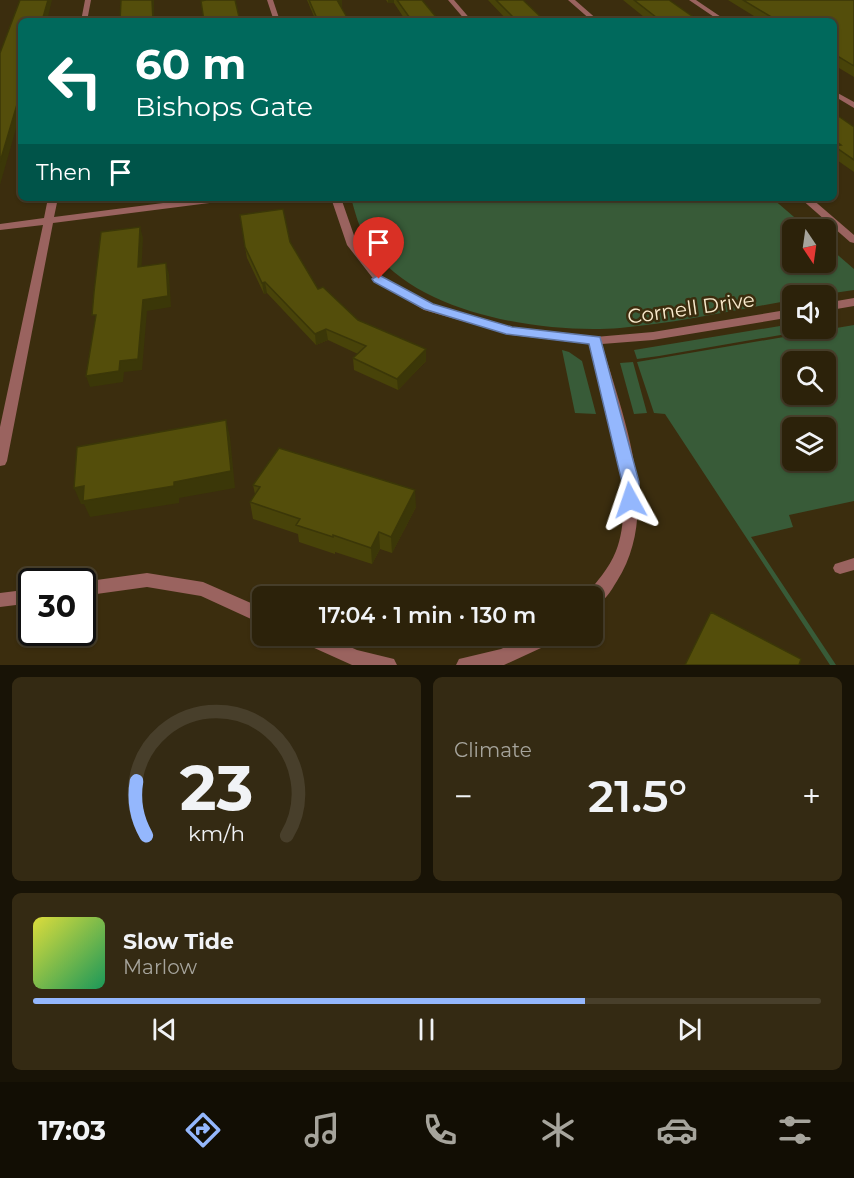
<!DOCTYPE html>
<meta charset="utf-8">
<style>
body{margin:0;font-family:Montserrat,sans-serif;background:#342a13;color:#f1f3f6;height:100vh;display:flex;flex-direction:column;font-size:22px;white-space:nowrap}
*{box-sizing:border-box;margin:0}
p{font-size:20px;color:#a6a49c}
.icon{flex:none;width:33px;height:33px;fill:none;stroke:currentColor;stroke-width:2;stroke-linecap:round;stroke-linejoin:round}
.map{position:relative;height:665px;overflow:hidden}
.drawer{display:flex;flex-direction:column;gap:12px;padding:12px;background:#181306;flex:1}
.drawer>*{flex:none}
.banner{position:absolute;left:18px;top:18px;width:819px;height:183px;border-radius:9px;box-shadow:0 2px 4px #0004,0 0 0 2px #483f2b;background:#00695c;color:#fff;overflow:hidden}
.needle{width:39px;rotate:167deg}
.controls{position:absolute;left:782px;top:219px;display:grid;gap:12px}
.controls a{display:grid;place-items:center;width:54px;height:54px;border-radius:9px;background:#2c220a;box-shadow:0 2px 4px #0004,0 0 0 2px #483f2b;font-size:30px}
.speed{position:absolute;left:18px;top:568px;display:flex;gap:12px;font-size:30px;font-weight:700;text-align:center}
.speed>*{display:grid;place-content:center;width:78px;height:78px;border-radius:50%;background:#2c220a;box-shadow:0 2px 4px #0004,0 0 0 2px #483f2b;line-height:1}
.speed .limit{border:3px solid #111;border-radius:9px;background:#fff;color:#111}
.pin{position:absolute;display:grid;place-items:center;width:51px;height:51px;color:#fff;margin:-62px -26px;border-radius:50% 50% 50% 0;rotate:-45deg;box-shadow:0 0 6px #0007}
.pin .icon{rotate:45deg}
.me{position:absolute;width:66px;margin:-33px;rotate:355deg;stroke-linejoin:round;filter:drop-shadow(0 0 4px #0008)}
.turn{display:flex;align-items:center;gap:21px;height:126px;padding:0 18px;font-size:27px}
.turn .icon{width:78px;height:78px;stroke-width:2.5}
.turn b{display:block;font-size:42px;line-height:51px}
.then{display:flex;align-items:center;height:57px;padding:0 18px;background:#0003;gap:12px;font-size:22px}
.big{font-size:45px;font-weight:600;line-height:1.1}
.drawer .card{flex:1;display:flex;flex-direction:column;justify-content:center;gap:9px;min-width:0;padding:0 21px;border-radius:9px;background:#342a13}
.drawer .dial{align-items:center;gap:0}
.dial svg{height:156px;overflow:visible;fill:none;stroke:#483f2b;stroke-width:7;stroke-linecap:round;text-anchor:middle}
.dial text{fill:#f1f3f6;stroke:none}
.song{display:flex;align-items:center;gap:18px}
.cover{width:72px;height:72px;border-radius:9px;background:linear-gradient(135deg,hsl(60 70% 55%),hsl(150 70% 35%))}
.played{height:6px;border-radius:3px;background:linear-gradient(90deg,#94b7fd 70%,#483f2b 70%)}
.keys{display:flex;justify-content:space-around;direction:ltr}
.heat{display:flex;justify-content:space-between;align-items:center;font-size:33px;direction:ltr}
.drawer .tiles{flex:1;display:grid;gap:12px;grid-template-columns:1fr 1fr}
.card:last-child{grid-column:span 2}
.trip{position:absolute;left:252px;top:586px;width:351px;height:60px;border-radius:9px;background:#2c220a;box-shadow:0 2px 4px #0004,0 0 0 2px #483f2b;font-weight:600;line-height:60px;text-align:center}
.tab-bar{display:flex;height:96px;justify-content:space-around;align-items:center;background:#120e04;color:#a6a49c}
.tab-bar .icon{width:42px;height:42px}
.tab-bar .on{color:#94b7fd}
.tab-bar b{font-size:27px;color:#f1f3f6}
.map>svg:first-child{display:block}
</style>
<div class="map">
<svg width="854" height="665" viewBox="0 0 854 665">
<rect width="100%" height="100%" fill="#3b2d0e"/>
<path fill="#385b38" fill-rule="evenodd" d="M351,198H772L808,229L792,230V262H825V244L854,269V290L820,295L792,296V300C735,310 678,323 620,328C543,334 410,314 367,241C359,228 355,212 351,198Z
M792,324V328L815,329L659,356L637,359L634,350Z
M854,325V501L789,515L793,527L751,537L836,665H830L665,414L654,413L637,362ZM792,362H825V394H792ZM792,428H825V460H792Z
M562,350L569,352L582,361L596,414L575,413Z
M633,362L647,413L634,414L620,363Z"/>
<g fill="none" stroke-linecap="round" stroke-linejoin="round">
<path fill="#9a635f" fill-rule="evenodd" d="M854,558V570L840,574L835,572L833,568L835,564Z"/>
<path fill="#9a635f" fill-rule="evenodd" d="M85,0H91L87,21H81Z
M267,0H273L280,21H274Z
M448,0H454L472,21H466Z
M689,0H696L727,21H720Z
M834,91L854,102V108L834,96Z
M48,198H58L54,217L202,198H230L225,201L53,223L7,461L5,465L0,466V427L43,225L0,230V224L44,218Z
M331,198H341L357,244L383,277L432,304L512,327L595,337L653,332L792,309V317L653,340L602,344C623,418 662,510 617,581C611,591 603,604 592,608V597H585C596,582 609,569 616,551C638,495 605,401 590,344L511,335L424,310L375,281L347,245Z
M854,298V306L825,311V303Z
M147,573L203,582L262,608V624L201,596L147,587L82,596V582Z
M32,589V603L0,607V593Z
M298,636H326L357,650L394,659L397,665H352L301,642Z
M529,636H557L554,642L504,665H456L459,659L501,649Z"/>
<path fill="#9a635f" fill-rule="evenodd" d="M568,0H575L599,21H592Z
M800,198H811L854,235V243L850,242Z"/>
</g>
<path fill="#484309" d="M307,0H342V7H341L349,21H316Z
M386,0H422L436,21H406L394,3H388Z
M488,0H523L545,21H508Z
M623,0H669L699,21H649Z
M728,0H854V77L834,65V21H762Z
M834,113L854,127V172L834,158Z
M290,242L318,289L358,320L426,361L398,390L354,370L353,358L358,354L328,340L316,345L267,293L264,294L247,258L245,247Z
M253,485L416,507L392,553L380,549L372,564L335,552V554L299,542L298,534L253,519L250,502L255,494Z"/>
<path fill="#3b3708" d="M48,0H52L47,21H42Z
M152,0H154V21H153Z
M337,0H342V7L338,8Z
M388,0H394V3H388Z
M21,91V111L0,185V162Z
M140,227L143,238L141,278L138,267Z
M166,263L169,274L171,307L147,311L142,370L124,372L123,382L90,387L86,376L120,361L143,300Z
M265,282L267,293L264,294L262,283Z
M326,329L328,340L316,345L315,334Z
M426,349V361L398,390L397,379Z
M226,420L230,437L235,488L179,498V503L90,517L84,504H81L74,488L84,486L174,482Z
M415,490L416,507L392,553L391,537Z
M379,532L380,549L372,564L371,548Z"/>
<path fill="#544e0b" stroke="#3b3708" stroke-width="1.5" d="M20,0H48L42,21H21V91L0,162V53Z
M121,0H152L153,21H120Z
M206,0H235L240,21H204L201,1Z
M309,0H337L349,21H318Z
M397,0H422L436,17L434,18L436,21H412Z
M496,0H523L545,21H517Z
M634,0H669L699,21H661Z
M743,0H854V66L834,54V21H778Z
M834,113L854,127V160L834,146L841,145L834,140Z
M283,209L290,242L318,289L323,287L358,320L426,349L397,379L353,358L366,346L326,329L315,334L265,282L262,283L245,247L240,215Z
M140,227L138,267L166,263L168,296L143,300L138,359L120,361L119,371L86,376L96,315H92L94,292L101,232Z
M226,420L231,471L174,482V486L83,501L84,486L74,488L77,447Z
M279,448L415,490L391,537L379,532L371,548L333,535V537L296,525L300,519L250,502L260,487L253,485Z
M711,612L801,659L799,665H685Z"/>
<path fill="#94b7fd" stroke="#6077a4" stroke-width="1.5" d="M379,275L433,304L512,327L600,337L639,482V500L636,505L630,507L624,505L621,500L622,482L589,344L506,334L424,309L374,282L372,279Z"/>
<g text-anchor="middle" stroke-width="5" stroke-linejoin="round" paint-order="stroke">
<g font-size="20" fill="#f9eacd" stroke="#3b2d0e">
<text transform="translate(691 308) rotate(-8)" y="7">Cornell Drive</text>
</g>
</g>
</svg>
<div class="controls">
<a><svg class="needle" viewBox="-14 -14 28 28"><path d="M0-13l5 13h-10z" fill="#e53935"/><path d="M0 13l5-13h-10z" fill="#a6a49c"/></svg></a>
<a><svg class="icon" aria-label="sound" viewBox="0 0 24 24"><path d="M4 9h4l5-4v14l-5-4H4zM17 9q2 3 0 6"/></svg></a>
<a><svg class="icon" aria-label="search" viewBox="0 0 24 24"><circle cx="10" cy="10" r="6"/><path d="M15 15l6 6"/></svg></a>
<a><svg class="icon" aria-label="layers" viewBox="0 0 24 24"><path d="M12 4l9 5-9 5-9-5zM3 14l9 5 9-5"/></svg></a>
</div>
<div class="speed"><div class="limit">30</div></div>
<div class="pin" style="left:379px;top:279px;background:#d93025"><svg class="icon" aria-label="arrive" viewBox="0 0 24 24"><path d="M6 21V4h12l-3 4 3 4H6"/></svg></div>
<svg class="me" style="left:630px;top:500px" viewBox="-20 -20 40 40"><path d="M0-17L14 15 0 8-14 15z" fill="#94b7fd" stroke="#fff" stroke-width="4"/></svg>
<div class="trip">17:04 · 1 min · 130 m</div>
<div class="banner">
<div class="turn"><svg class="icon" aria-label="left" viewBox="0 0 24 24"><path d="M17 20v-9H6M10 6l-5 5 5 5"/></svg><div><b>60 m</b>Bishops Gate</div></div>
<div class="then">Then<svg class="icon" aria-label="arrive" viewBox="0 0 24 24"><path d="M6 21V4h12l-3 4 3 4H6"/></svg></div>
</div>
</div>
<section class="drawer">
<div class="tiles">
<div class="card dial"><svg viewBox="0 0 100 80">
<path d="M14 69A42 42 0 1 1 86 69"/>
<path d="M14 69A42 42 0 0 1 9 41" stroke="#94b7fd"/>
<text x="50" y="56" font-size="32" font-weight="700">23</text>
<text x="50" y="72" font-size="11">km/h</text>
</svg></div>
<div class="card"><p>Climate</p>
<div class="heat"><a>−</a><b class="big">21.5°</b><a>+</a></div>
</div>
<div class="card">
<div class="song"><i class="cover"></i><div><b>Slow Tide</b><p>Marlow</p></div></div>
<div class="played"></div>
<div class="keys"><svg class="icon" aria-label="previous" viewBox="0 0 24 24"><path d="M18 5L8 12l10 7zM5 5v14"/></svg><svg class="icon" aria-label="pause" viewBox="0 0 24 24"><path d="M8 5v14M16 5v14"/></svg><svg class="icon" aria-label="next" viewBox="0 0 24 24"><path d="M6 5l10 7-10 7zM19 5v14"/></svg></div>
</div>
</div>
</section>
<nav class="tab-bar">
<b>17:03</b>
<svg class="icon on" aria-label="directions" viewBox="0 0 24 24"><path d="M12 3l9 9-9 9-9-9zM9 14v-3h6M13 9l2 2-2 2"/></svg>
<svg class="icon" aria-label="music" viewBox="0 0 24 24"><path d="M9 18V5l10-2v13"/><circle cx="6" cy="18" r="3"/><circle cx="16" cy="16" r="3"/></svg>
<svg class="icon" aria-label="phone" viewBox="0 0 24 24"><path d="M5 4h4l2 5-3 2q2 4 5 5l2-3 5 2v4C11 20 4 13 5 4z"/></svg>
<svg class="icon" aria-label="climate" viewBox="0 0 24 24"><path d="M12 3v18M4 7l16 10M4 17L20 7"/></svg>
<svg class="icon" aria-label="car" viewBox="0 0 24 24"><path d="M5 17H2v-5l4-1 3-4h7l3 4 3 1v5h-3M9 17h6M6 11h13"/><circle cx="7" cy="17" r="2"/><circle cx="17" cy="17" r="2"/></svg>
<svg class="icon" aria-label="filters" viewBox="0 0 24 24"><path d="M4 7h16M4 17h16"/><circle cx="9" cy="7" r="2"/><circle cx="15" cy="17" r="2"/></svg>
</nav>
